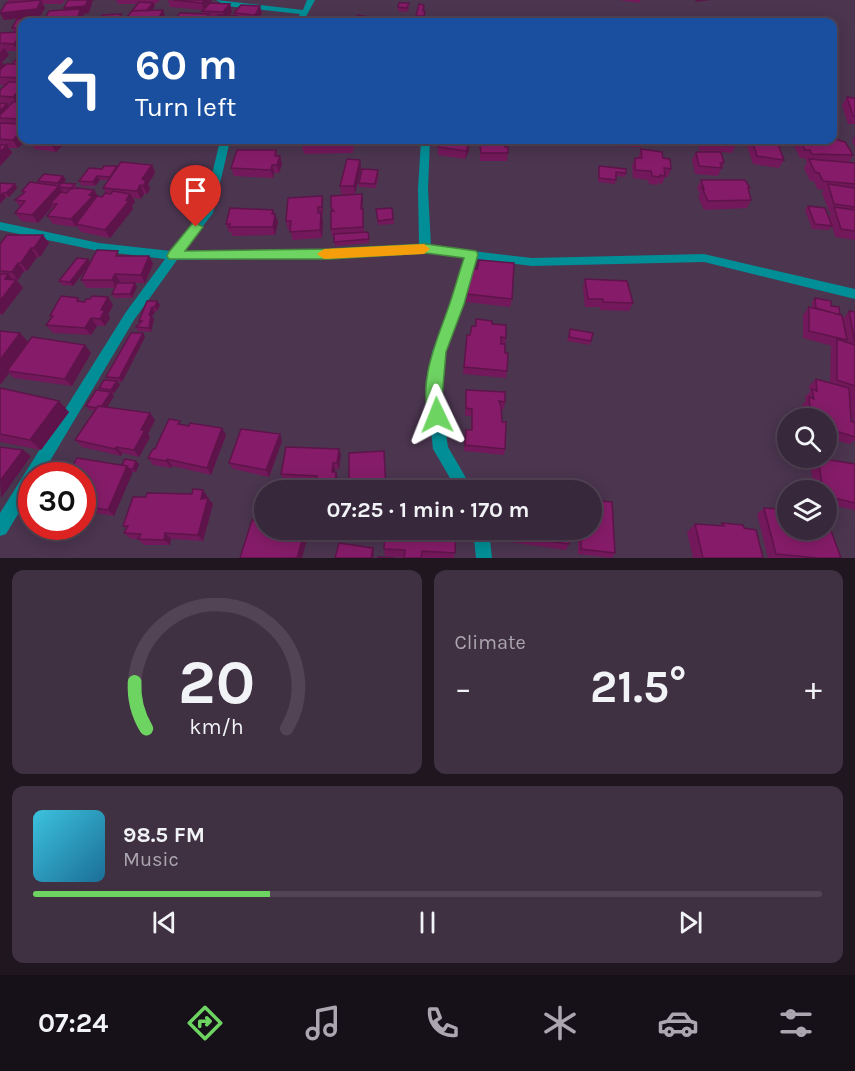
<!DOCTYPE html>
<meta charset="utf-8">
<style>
body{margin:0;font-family:Karla,sans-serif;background:#3f3042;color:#f1f3f6;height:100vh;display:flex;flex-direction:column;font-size:22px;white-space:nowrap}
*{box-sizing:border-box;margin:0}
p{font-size:20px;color:#aba6af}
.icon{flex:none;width:33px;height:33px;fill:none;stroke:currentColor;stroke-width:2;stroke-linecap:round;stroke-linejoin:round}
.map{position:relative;height:558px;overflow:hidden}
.drawer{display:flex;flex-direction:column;gap:12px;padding:12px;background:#1f1620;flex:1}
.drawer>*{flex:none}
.top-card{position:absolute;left:18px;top:18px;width:819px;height:126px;border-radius:12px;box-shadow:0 3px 15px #0003,0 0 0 2px #524455;background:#1a4fa0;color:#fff;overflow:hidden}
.fabs{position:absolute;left:777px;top:408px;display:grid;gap:12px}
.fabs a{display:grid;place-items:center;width:60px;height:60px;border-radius:50%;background:#38283b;box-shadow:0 3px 15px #0003,0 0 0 2px #524455;font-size:30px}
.speed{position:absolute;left:18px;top:462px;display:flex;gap:12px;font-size:30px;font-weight:700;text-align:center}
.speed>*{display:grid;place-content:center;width:78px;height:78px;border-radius:50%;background:#38283b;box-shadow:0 3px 15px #0003,0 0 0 2px #524455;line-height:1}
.speed .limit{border:9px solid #d22;background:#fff;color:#111}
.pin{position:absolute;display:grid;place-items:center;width:51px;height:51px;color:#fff;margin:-62px -26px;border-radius:50% 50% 50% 0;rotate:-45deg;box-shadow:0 0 6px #0007}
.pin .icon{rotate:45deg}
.me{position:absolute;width:66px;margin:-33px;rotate:358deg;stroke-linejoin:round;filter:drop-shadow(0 0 4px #0008)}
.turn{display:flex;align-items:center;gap:21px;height:126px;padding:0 18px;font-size:27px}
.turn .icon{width:78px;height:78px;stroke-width:2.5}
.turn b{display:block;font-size:42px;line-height:51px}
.big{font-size:45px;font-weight:700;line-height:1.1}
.drawer .tile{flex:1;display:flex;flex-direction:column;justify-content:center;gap:9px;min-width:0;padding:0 21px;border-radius:12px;background:#3f3042}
.drawer .dial{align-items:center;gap:0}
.dial svg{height:156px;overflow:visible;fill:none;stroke:#524455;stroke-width:7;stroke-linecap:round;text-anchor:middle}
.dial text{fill:#f1f3f6;stroke:none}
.song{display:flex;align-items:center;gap:18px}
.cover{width:72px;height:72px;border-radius:9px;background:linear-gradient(135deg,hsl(190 70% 55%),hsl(200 70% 35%))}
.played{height:6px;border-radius:3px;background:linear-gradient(90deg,#6dd361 30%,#524455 30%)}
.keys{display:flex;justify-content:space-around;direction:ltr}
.heat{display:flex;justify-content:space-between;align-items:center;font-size:33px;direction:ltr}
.drawer .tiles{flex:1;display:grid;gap:12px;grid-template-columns:1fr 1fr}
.tile:last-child{grid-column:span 2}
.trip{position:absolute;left:254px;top:480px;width:348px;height:60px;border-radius:30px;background:#38283b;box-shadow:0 3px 15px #0003,0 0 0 2px #524455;font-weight:700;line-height:60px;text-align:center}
.dock{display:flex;height:96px;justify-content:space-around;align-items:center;background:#161018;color:#aba6af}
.dock .icon{width:42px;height:42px}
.dock .current{color:#6dd361}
.dock b{font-size:27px;color:#f1f3f6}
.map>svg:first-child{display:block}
</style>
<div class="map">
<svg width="855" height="558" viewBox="0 0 855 558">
<rect width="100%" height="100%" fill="#4b354f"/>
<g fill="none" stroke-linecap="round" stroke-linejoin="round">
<path fill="#018e96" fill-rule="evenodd" d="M216,0L303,10L307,0H315L303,22H296L300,14L226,6Z
M223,140H233L229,145L213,213L183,252L330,250L419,245L418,189L421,140H430L428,189L431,246L532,258L704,254L855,289V299L704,262L532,266L475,259L463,304L446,352L441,398L448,447L473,490H457L433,449L427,398L432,352L451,304L464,258L425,253L330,258L177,260L134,320L41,476H32V491L6,534L0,536V513L126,312L165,259L99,251L0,230V222L99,243L171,251L203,212L219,145Z
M473,530H489L492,558H476Z"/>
</g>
<path fill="#73185a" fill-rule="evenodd" d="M7,0H65L62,4H43L45,8L40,16L4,20L0,13L9,3Z
M68,0L95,1H92V3L89,13L83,14L84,16L82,22H43L66,10L64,8Z
M116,0H160L156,4H154L155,6L152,10H163L165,17L163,22H98L121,14L123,21L139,2V1L136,4H118Z
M168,0L230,4L232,12L229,15L234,16V13H262L256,22L239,21V22L210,19V22H172L203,14L202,11L203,10L170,7Z
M619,0H640V3Z
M424,5V11L425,14L424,20H416V16Z
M398,7H409L407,12L398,11Z
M34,18L35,22H22V32H14L12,28L17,19Z
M21,32L22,35V46L18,51H6L9,55L2,62L4,66L12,64L22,53V140H26L18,148H9L12,153L0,166V90L6,85H0V33Z
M847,97L855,98V124H848L842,105Z
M855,136V147L852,141Z
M68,140L56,152L35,149L30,141Z
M155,140H198L196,144L156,143Z
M438,140L469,151L465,159L438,155Z
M478,140H505V147L508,153L507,161H480V147H479Z
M614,140H643L641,147L615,146Z
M693,140H733L736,145L732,153L721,152L724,163L718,176L695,174L692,160L696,152H721L700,151L697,142H694Z
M748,140H779L781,145L780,148L784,160L779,168L753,164L746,143Z
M798,140H832L853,155L848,163H855V240L835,237L832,226L829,230L812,229L805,210L808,206L831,224L829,216L831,212H829L822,193L824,190L817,189L814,181H810L804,168L807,163L805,158H800L794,146Z
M302,145H354L353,153L304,154Z
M641,149L663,158L671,169L668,177H665L662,184L658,183L657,185L649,184L648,180L633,178L632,166L635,158H638Z
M276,150L278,156H280L282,164L279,173H274L273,178L234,176L231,168Z
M360,160L361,168L355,194H362L364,232H368L369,243L335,246L334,237H332L331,229V208L353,194H341L340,186Z
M152,165L155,173L148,184L150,189L147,194H144L141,199L133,198L135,202L132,206L133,209L110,238L81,232L77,226L76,227L53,224L47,216L53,208L52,207L38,223L21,221L15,213L20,207L15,200L24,193L22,191L39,183L38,181L66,180L63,183L75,184L77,188L94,190L98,196L102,197L106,193L103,188L109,180H100L95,186H82L79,181L102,169L117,166V167Z
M599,166L626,173L625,177L616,176L615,184L598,182V170Z
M379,174L376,188L359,187V183Z
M701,180L750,188L748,190L751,200L747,208L704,210L698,197L700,194L697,188Z
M0,183L15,184L17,188L9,197H6L0,204Z
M322,196L323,204V215H322L323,221L322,238L292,240L291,229L288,230L286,221Z
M392,208L394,224L378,225L376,209Z
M273,210L278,222L275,235L232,236L231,232H229L226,224Z
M49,243L40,257H37L27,271H24L18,280H17L23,288L2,315L0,314V244Z
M121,256H149L153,264L145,283H120H135L137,287L132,298H114L112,294L114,288H87L81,280L89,266L73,286L62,285L59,281L90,263Z
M585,279L633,303L629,311L600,310V307H585L583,287Z
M467,294L512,299L510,307L466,302Z
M108,297L113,305L108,315L110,318L105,326H97L91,335L53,333L46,325L51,318L50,316L78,298L81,301L85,302L90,299Z
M815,298L831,306L843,319L849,311L855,312V440L850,444L826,438V418H803L802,405L806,401L805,397L810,392L809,386L816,379L830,383L831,347L832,346L803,338V315L809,307L812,308V302ZM850,408L853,422L851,421Z
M157,301L160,305L157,311L155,312L152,317L154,319L151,332L138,331L136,327L140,323L139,321Z
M476,319L492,324L506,338L505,353L507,371L506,378L463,374L467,335H470L475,326Z
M570,329L591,341L590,345L567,341Z
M0,331L20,333L28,342L91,353L72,386L14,378L9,373L1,384H0Z
M143,333L145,337L122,382H117L120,385L114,393H112L114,396L107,407L150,413L155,420L148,434L150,437L139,457L122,453L121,456L82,447L75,440L95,411L89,410L86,406L101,391L99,388L109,380L106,377Z
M0,388L69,412L41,450L0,442Z
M466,390L505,402L504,409H502V422L505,449L504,455L464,451L466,430H471L472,416H465Z
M183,425L226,435L211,475L172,466L171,468L153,465L148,458L155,449Z
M282,441L269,477L233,469L229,463Z
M339,449L341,455L339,469H335V472L338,479L337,490H319L317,482L284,481L281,474Z
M817,458L855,464V510L826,504V490H814L810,464Z
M139,464L136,472H132L114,516L90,512L87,509H82V476L70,471L122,465Z
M203,490L207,496V498L213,504L203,541L171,539L170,545H144L138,539H131L124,533L126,529L123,526L192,494Z
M764,508L841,558H768L757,514Z
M722,523L744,528L763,558H693L687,532L695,524L720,526Z
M456,530L454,558H404L385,556L384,549Z
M503,530H569V544L566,550L502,541Z
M578,530H591L615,553L612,558L578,554Z"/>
<path fill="#5e144a" d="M41,0L45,8L40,16L4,20L0,13Z
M71,0H95L92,1V3L89,13L83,14L84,16L82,22H80L78,17L68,15L64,8Z
M204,0H212L204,10L202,3Z
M696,0H711L695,2Z
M153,3L155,6L148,15L147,11Z
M230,4L232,12L225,20L223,12Z
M260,6L262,13L256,22L255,15Z
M163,10L165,17L163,22H157V21Z
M121,14L123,22H116Z
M209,14L210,22H203Z
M237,16L239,22H233Z
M21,32L22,35V46L18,51L14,44Z
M4,48L9,55L2,62L7,70L0,77V52Z
M22,87V100H17L19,104L17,105L13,97Z
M7,104L12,112L0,118V111Z
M22,130V140H26L18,148L13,140Z
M55,140H68L56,152L51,144Z
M469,143V151L465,159L466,151Z
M7,145L12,153L0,166V152Z
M280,156L282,164L279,173L277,165Z
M360,160L361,168L355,194L354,186Z
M152,165L155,173L148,184L150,189L147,194L143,186L142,179Z
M272,165L274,173L273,178L271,170Z
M63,176L66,180L60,187L58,183Z
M97,176L100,180L95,186L93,182Z
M15,184L17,188L9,197L6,193Z
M140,185L144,194L141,199L137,191Z
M59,186L64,194L50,204L52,207L38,223L32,215Z
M94,190L99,198L76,224L77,226L76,227L71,219Z
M3,193L6,197L0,204V196Z
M130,194L135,202L132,206L133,209L110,238L105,230Z
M362,194L363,202L361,217V209Z
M322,196L323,204V215L322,207Z
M273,210L275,217V214L278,222L275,235L273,227L272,214Z
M321,212L323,221L322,238L320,230Z
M43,235L49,243L40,257L34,248Z
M31,248L37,257L27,271L21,263Z
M149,256L153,264L145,283L141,275Z
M88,259L91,263L73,286L70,282Z
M18,263L24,271L18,280L12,272Z
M8,274L15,282L16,280L23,288L2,315L0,312V301L5,279Z
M115,274L120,282L117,289L112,280Z
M135,283L137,287L132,298L130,294Z
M108,297L113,305L108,315L110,318L105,326L100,319L101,310Z
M157,301L160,305L157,311L155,307Z
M152,307L155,312L152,317L154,319L151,332L149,328V315Z
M91,318L97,326L91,335L85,328Z
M20,333L30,344L7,371L9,373L1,384L0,383V360Z
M143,333L145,337L122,382L119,378Z
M85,345L91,353L72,386L65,379Z
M117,381L120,385L114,393L111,390Z
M111,392L114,396L104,412L101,408Z
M59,401L69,412L41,450L30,440Z
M150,413L155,420L148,434L150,437L139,457L134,450L141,430Z
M222,428L226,435L211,475L207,468Z
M280,434L282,441L269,477L266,470Z
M116,447L122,453L121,456L115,449Z
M339,449L341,455L339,469L337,463Z
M23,450L31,456L1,498L0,481Z
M167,459L172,466L171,468L166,461Z
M136,461L139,464L136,472L133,469Z
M333,463L335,469L334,479L332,472Z
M127,466L133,472L114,516L108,510Z
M336,472L338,479L337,490L335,484Z
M203,490L207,496L205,505L201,499Z
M208,498L213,504L203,541L198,535Z
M305,530H308L309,532L302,558H297Z
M165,533L171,539L170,545L164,540Z
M373,548L374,553L373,558H371Z"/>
<path fill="#861c69" stroke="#5e144a" stroke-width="1.5" d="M41,0L37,9L0,13L6,3Z
M68,0H88L85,6L64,8Z
M173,0H204L202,3Z
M139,2L153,3L147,10L132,11Z
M210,3L230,4L223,12L202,11Z
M399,3H409L407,8L398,7Z
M419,4L424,5L423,11H425L424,16H416Z
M241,5L260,6L255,15L234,13Z
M80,9L78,17L55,19L51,21L78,19L76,22H43L49,11Z
M163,10L157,21L123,22L132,11Z
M180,13L209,14L203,22H172Z
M121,14L116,22H98L102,15Z
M218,15L237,16L233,22H212Z
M358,15L385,20L382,22H351Z
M34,18L31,22H22V28H12L17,19Z
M21,32L18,35H21L14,44L0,43V33Z
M22,53V64H12Z
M6,64H22V78L0,77V70Z
M9,82H22V87L13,97L0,96V90Z
M22,93V100H17Z
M847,97L855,98V116H853Z
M13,102H22V119L0,118V115Z
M0,103L7,104L0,111Z
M0,123L22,124V130L13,140L0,139Z
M832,138L845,142L853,155L812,154L810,150H805L800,140H832Z
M32,140H55L51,144L30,141Z
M303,140H353L352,145H302Z
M438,140H469V143L466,151L438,147Z
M483,140H505V147H508V153H481L480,145L484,144Z
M702,140H733L736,145L704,143Z
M752,140H779L781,145L778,144L784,160L757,156Z
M0,145H7L0,152Z
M641,149L662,152L663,158L670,159L671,169L664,168L665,176L660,175V177L652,176L651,171L635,170V158H642Z
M237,150H276L275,156H280L277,165H272L271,170L231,168Z
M696,152H721L724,163H720L722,168L699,166Z
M347,159L360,160L354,186H340Z
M809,159L855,163V184L823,181L819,173L815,172Z
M121,162L152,165L142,179L146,181L143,186L140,185L137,191L103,188Z
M104,166H117L110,177L97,176L93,182L79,181L89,168L102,169Z
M599,166L626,169V173L616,172V180L599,178Z
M362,169L378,170L375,184L359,183Z
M44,174L63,176L58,183L38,181Z
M701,180H745L750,188H748L751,200L708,201L702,188L704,189Z
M30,182L59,186L32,215L15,213L25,201L15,200L25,192L22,191Z
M0,183L15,184L6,193H3L0,196Z
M61,183L75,184L71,188L58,187Z
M828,184L855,188V207L834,204Z
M78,188L94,190L89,195L93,196L71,219L47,216L57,204H50L61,192L67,193L70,189Z
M113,191L130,194L126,200L129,201L105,230L76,224L97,196L102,197L105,193L111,194Z
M362,194L361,209H363V227L331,229V211H334L331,208V196Z
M322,196V207H318V213L321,212L320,230L290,232L291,221H286L288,198Z
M808,206L825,208L832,226L815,224Z
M834,207L855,210V231L841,229Z
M230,208L273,210L272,214H275L273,227H229L230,224H226Z
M392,208L393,219L378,221L376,209Z
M368,232L369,239L334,242V234Z
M7,235H43L34,248H31L21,263H18L12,272L0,271V244Z
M97,250L118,251L116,256H149L141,275L115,274L112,280H81Z
M77,258L88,259L70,282L59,281Z
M479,260L514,263L512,299L467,294L472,268L477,269Z
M0,274H8L5,279L16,280L0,301Z
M585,279L627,281L633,303L603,302V299H588Z
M117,283H135L130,294H112Z
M61,296L78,298L77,301L85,302L86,299H90L92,296L108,297L101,310H105L100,319L91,318L85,328L46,325L53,316H50Z
M815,298L831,301V306L839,307L840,315L816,308Z
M147,301H157L155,307H152L149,315H151L149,328L136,327L142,321H139Z
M809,307L842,315L847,340L809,331Z
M849,311L855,312V343Z
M476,319L492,321V324L506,325V338L501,337V344H505V353H508L507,371L464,367L467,335H470L472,326H476Z
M570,329L593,333L591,341L569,337Z
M0,331L20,333L0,360Z
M131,333H143L119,378L106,377Z
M32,337L85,345L65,379L7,371Z
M837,339L855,345V386L837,380Z
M816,379L849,388L851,421L855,423V437L826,428V418H811L809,397L814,399L812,389L817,391Z
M104,380L117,381L111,390L99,388Z
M0,388L59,401L30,440L0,434Z
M96,390L111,392L102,406H98L97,408L86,406Z
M466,390L505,392V402L499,401L501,406L502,422H506L505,449L465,445L466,430H472V409L466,408Z
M98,406L150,413L141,430H145L134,450L116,447L115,449L75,440Z
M169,419L180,421L178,424L189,426L190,423L222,428L207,468L167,459L166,461L148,458L153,449H155Z
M241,429L280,434L266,470L229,463Z
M0,447L23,450L0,481Z
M286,447L339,449L337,463H333L332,472H336L335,484H317V476L281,474Z
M384,451L386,490H349V453Z
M77,458L127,466L108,510L83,506L84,504H82V476H58L60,471H70Z
M818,458L855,464V503L826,496V490H823Z
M125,459L136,461L133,469H129L127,466L122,465Z
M193,489L203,490L201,499L208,498L198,535L165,533L164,540L138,539L141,534L124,533L128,526H123L133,497H146L147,493L192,494Z
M591,500L612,502L615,553L581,549V530H591Z
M764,508L788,510V530H826V517L841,558H818L776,554Z
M252,520L264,522V530H305L297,558H240Z
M722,523L743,525L744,528L756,530L763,558H703L695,524L724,526Z
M385,530H456L455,553L422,551L421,558H404L405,550L384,549Z
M504,530H569V544L503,535Z
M339,543L373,548L371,558H335Z
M378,557L394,558H378Z"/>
<path fill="#6dd361" stroke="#47893f" stroke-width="1.5" d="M196,223L203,227L185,251L330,249L426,244L476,251L478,254L464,304L446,352L442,398L445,415L442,420L437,422L431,420C415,385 439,336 450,303C455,288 459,273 464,258L426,253L330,259H169L167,256L169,252L192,224Z"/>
<path fill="#f59e0b" d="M424,244L430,249L424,254L324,259L317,254L324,249Z"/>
</svg>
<div class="fabs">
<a><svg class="icon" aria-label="search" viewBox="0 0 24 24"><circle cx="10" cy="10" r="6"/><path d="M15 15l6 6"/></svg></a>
<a><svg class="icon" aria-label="layers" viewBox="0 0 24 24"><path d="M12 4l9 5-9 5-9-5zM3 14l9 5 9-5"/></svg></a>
</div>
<div class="speed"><div class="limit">30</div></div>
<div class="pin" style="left:196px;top:227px;background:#d93025"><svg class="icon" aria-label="arrive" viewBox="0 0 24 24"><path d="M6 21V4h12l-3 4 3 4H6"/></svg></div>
<svg class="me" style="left:437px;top:415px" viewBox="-20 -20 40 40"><path d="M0-17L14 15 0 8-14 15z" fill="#6dd361" stroke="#fff" stroke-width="4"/></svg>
<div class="trip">07:25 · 1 min · 170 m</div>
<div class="top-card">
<div class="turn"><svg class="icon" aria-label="left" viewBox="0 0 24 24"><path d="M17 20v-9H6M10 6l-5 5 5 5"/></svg><div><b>60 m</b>Turn left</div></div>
</div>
</div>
<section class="drawer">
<div class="tiles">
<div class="tile dial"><svg viewBox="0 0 100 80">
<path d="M14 69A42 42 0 1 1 86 69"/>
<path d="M14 69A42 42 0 0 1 8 45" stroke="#6dd361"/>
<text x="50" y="56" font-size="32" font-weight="700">20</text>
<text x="50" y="72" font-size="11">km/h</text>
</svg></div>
<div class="tile"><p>Climate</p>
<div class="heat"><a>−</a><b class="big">21.5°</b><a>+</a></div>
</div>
<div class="tile">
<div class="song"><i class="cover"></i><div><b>98.5 FM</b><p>Music</p></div></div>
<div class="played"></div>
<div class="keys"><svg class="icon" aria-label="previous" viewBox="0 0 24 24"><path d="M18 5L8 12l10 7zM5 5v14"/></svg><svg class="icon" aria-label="pause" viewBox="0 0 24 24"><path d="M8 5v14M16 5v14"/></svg><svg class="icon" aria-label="next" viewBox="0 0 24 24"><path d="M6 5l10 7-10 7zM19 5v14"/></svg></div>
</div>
</div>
</section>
<nav class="dock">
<b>07:24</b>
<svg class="icon current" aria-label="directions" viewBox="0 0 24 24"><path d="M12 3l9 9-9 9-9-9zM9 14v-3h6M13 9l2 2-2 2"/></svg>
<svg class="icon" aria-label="music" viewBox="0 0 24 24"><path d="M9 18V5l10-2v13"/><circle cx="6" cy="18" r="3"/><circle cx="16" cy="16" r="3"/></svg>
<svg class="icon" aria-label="phone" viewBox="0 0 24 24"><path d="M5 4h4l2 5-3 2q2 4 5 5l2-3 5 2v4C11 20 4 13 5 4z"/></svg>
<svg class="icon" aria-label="climate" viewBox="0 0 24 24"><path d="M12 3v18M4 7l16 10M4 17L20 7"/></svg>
<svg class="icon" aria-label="car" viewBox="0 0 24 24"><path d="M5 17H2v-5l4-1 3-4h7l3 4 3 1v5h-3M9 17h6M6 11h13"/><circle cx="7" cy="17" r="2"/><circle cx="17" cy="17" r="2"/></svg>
<svg class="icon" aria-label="filters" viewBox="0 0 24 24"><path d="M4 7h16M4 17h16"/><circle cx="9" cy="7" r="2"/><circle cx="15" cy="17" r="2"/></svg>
</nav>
